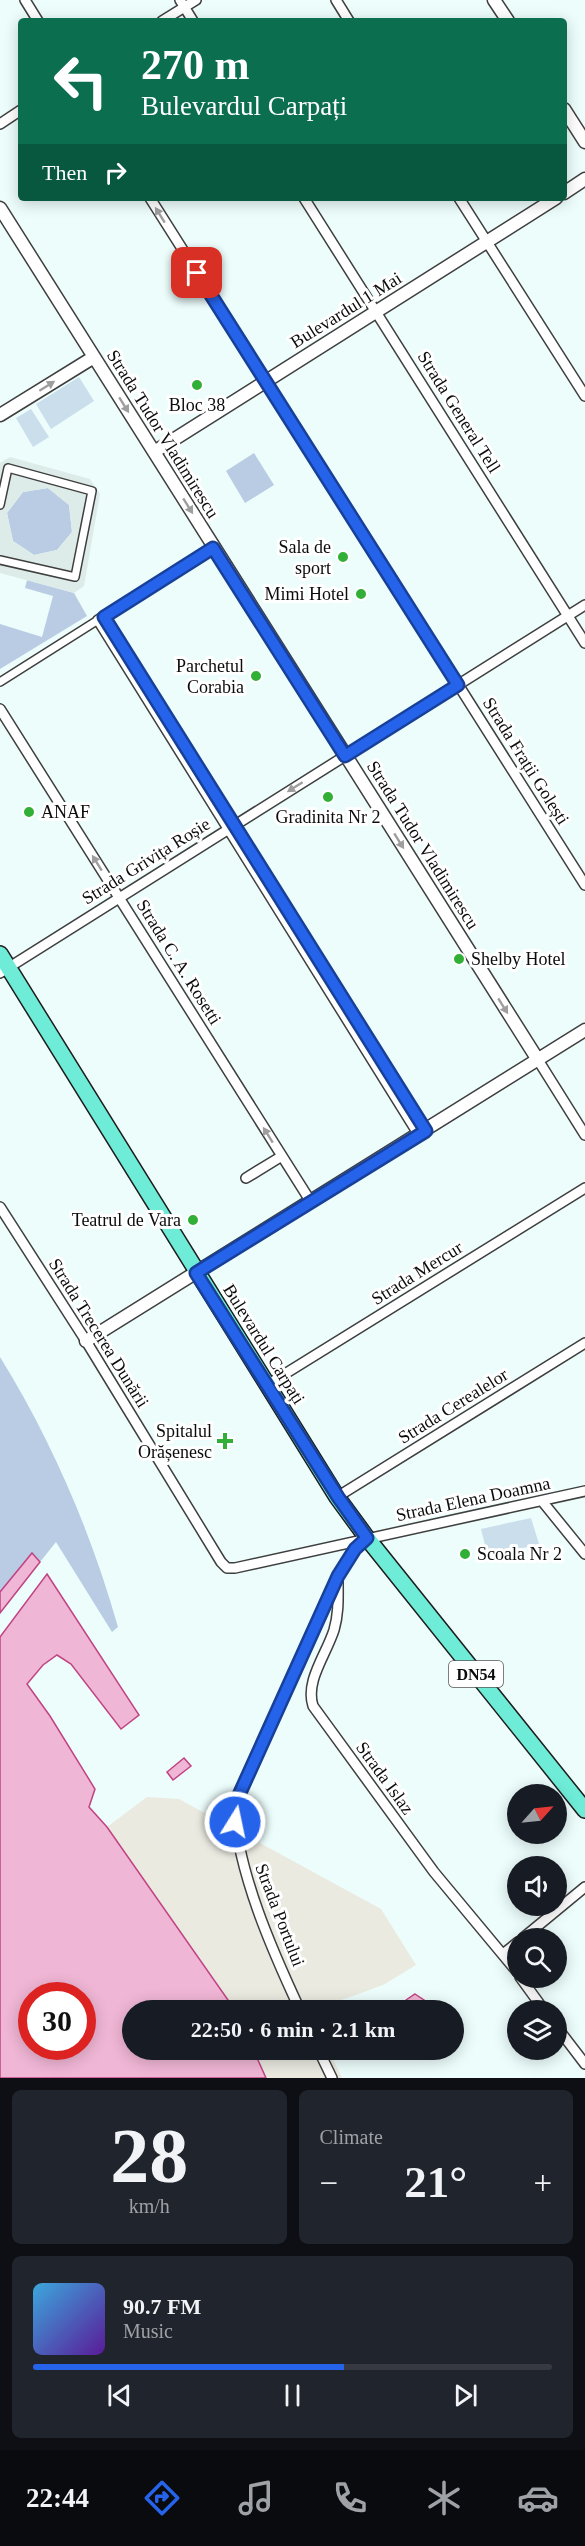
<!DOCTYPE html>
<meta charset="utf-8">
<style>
body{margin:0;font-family:Georgia,serif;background:#20242c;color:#f1f3f6;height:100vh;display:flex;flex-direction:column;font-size:22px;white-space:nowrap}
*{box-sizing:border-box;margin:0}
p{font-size:20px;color:#9ea1a6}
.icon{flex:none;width:33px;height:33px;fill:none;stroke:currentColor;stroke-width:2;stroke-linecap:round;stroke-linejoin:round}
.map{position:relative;height:2078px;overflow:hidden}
.drawer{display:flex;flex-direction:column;gap:12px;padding:12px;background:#0d0f14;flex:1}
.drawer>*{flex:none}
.hud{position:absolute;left:18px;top:18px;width:549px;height:183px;border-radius:6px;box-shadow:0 3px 15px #0003;background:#0b6e4f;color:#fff;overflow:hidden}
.needle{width:39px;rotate:63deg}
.controls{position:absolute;left:507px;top:1784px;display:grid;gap:12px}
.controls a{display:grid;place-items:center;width:60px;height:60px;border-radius:50%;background:#171b24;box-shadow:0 3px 15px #0003;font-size:30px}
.speed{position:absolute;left:18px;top:1982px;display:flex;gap:12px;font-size:30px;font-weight:700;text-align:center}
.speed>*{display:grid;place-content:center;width:78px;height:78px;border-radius:50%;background:#171b24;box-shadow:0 3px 15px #0003;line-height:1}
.speed .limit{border:9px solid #d22;background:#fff;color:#111}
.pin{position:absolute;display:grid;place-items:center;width:51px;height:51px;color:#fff;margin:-26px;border-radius:12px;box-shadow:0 3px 9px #0006}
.me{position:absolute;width:66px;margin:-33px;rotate:10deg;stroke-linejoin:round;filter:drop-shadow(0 0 4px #0008)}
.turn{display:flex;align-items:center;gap:21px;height:126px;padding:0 24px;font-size:27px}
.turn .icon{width:78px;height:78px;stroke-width:2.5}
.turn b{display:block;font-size:42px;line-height:51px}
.then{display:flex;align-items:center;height:57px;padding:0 24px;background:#0003;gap:12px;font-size:22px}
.big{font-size:45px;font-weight:700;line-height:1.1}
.drawer .widget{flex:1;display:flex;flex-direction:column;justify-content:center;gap:9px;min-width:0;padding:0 21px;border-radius:9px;background:#20242c}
.drawer .dial{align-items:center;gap:0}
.dial b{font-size:78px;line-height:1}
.song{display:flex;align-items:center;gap:18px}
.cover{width:72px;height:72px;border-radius:9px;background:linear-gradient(135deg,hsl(200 70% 55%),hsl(270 70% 35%))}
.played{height:6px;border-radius:3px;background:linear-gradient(90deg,#2563eb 60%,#363941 60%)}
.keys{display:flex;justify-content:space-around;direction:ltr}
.heat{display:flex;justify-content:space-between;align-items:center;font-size:33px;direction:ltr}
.drawer .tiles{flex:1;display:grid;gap:12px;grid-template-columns:1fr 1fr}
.widget:last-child{grid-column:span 2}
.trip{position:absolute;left:122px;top:2000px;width:342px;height:60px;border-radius:30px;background:#171b24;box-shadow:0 3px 15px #0003;font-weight:700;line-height:60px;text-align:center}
.tab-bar{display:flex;height:96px;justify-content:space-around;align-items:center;background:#090b0e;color:#9ea1a6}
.tab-bar .icon{width:42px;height:42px}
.tab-bar .current{color:#2563eb}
.tab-bar b{font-size:27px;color:#f1f3f6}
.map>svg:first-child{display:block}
</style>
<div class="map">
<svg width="585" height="2078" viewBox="0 0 585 2078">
<rect width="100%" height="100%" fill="#ecfdfb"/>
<path fill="#eaeae1" d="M147,1797L179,1799L381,1909L416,1965L383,1985L314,2010H235L107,1827Z
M253,2049H328L342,2078H266Z"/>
<path fill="#b9cce4" d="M254,453L274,485L245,503L226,471Z
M48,488L69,505L72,532L57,550L34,555L13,541L7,513L23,492Z
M27,580L74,593L87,616L0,669V624L42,637L53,596L25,588Z
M0,1357C52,1441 91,1532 118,1627L112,1632L56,1542L40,1562L32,1554L0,1592Z"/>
<path fill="#cadeec" d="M79,377L94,401L51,429L36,404Z
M31,409L49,437L33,447L16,418Z
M531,1518L539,1544L488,1557L481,1529Z"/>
<path fill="#ddece9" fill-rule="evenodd" d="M10,457L90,479L100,494L84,586L74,593L0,573V463ZM48,488L69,505L72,532L57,550L34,555L13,541L7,513L23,492Z"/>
<path fill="#f0b6d5" stroke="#c04384" stroke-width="1.5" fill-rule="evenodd" d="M32,1553L40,1562L0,1613V1592Z
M47,1574L139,1715L121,1729L71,1664L57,1655L43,1665L27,1684L50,1716L95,1789L89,1807L107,1827L235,2010H132V2049H253L266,2078H0V1637ZM32,1995H82V2046H32Z
M184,1758L191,1766L173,1780L167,1772Z
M415,1994L427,2002L431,2010L407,2008L406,2000Z"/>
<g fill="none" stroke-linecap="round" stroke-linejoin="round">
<g stroke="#3f3f3f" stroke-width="10">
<path id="pedestrian" d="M0,505L8,468L92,491L75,577L0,560
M0,682L98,620"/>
</g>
<g stroke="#3f3f3f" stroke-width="12">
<path id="minor" d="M25,0L38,21
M180,0L193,21
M336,0L349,21
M162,21L196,0
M0,124L21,110
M150,198L585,885
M304,198L585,643
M459,198L585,396
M213,548L98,620L419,1135
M104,617L426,1131
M0,709L311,1202
M0,973L585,605
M538,1060L585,1135
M246,1178L282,1156
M0,1207L86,1341L221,1562L227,1568H235L585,1491
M267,1385L585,1188
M337,1497L585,1343
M542,1501L585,1554
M338,1579C338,1597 339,1613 334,1630C326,1655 305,1681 313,1706L434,1872L518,1973
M523,1938L585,1887
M503,1954L518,1942
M520,1977L544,2010
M300,2010C272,1950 238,1873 234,1807L338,1577L355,1549L365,1540
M556,2026L585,2064
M318,2049L332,2078"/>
</g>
<g stroke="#3f3f3f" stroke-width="15">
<path id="tertiary" d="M494,0L508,21
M564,109L585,142
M564,193L585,179
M0,208L538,1060
M0,415L94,357
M154,452L556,198
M86,1341L585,1030"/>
</g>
<g stroke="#1d1d1d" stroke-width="18">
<path id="primary" d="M0,954L337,1497L367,1538L585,1810"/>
</g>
<use href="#pedestrian" stroke="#fff" stroke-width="7"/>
<use href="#minor" stroke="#fff" stroke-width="9"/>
<use href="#tertiary" stroke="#fff" stroke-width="12"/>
<use href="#primary" stroke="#6eecd8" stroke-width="15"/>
</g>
<defs><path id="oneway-solid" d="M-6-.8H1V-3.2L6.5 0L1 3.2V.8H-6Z" transform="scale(1.5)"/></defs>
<g fill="#9e9e9e">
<use href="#oneway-solid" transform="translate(160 215) rotate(-122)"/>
<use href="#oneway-solid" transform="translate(47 386) rotate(-32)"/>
<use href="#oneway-solid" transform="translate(124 405) rotate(58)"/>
<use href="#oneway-solid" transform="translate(188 506) rotate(58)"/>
<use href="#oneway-solid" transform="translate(295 787) rotate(148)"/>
<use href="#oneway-solid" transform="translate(399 841) rotate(58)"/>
<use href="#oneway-solid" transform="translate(97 863) rotate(-122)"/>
<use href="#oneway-solid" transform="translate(503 1006) rotate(58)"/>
<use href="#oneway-solid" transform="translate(268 1135) rotate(-122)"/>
</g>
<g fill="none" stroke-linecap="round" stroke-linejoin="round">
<g stroke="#184099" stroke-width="15">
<path id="route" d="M197,273L458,685L345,756L213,548L104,617L426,1131L196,1273L338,1497L367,1538L355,1549L338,1576L234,1806L235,1822"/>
</g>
<use href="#route" stroke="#2563eb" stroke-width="10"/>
</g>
<g fill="#31af36" stroke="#fff" stroke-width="2">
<circle cx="197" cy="385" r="6"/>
<circle cx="343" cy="557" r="6"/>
<circle cx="361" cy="594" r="6"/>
<circle cx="256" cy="676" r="6"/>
<circle cx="328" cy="797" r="6"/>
<circle cx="29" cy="812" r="6"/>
<circle cx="459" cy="959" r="6"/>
<circle cx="193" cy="1220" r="6"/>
<path d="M222 1432h6v6h6v6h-6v6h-6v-6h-6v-6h6z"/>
<circle cx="465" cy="1554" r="6"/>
</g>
<g text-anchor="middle" stroke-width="6" stroke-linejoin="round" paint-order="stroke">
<rect fill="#fff" stroke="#555" stroke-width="1.5" x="449" y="1661" width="54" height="26" rx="4.5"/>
<g font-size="16" font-weight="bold" fill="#0c0c0c">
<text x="476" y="1680">DN54</text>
</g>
<g font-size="18" fill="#0c0c0c" stroke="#fff">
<text transform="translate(346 310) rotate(-32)" y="6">Bulevardul 1 Mai</text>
<text transform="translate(459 412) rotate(58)" y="6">Strada General Tell</text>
<text transform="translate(163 434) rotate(58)" y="6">Strada Tudor Vladimirescu</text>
<text transform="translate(526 761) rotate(58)" y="6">Strada Frații Golești</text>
<text transform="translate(423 845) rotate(58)" y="6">Strada Tudor Vladimirescu</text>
<text transform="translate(146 861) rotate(-32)" y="6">Strada Grivița Roșie</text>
<text transform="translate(179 962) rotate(58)" y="6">Strada C. A. Rosetti</text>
<text transform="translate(417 1273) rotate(-32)" y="6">Strada Mercur</text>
<text transform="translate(99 1333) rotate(58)" y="6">Strada Trecerea Dunării</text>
<text transform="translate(264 1344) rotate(58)" y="6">Bulevardul Carpați</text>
<text transform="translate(453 1406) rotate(-32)" y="6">Strada Cerealelor</text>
<text transform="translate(473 1499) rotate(-12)" y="6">Strada Elena Doamna</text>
<text transform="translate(385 1778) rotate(54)" y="6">Strada Islaz</text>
<text transform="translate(280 1915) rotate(69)" y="6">Strada Portului</text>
</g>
<g font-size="18" fill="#0c0c0c" stroke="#fff" text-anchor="end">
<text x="197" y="411" text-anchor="middle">Bloc 38</text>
<text x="331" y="553">Sala de<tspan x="331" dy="21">sport</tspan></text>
<text x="349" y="600">Mimi Hotel</text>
<text x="244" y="672">Parchetul<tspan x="244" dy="21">Corabia</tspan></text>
<text x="41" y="818" text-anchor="start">ANAF</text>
<text x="328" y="823" text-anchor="middle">Gradinita Nr 2</text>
<text x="471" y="965" text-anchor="start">Shelby Hotel</text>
<text x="181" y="1226">Teatrul de Vara</text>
<text x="212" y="1437">Spitalul<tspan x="212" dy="21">Orășenesc</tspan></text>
<text x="477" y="1560" text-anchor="start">Scoala Nr 2</text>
</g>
</g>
</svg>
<div class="controls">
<a><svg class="needle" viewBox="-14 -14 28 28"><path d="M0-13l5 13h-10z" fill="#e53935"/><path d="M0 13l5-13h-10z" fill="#9ea1a6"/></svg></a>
<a><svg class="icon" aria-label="sound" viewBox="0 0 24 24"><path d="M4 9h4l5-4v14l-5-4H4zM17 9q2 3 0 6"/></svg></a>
<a><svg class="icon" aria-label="search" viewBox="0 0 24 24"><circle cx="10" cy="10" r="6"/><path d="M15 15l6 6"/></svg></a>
<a><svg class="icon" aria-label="layers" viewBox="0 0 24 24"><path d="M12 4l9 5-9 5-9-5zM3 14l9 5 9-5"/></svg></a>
</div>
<div class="speed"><div class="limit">30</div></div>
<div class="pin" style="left:197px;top:273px;background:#d93025"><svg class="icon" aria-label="arrive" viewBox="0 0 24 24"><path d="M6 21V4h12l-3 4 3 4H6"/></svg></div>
<svg class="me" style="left:235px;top:1822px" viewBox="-20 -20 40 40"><circle r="17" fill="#2563eb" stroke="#fff" stroke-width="3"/><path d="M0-11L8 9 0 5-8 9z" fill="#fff"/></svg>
<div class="trip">22:50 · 6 min · 2.1 km</div>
<div class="hud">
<div class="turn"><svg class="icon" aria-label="left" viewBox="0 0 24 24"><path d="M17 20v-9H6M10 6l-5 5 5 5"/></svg><div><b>270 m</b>Bulevardul Carpați</div></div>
<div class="then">Then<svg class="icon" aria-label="right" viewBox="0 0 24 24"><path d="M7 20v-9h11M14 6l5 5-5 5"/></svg></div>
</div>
</div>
<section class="drawer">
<div class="tiles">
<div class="widget dial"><b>28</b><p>km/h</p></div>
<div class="widget"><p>Climate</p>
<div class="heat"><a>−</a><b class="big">21°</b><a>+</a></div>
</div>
<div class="widget">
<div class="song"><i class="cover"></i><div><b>90.7 FM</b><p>Music</p></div></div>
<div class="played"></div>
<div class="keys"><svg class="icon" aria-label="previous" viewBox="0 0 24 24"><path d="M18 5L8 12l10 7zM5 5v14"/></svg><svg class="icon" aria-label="pause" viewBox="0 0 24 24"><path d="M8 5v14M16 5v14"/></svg><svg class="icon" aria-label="next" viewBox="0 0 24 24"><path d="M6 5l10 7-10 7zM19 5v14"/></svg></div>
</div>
</div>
</section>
<nav class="tab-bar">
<b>22:44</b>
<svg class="icon current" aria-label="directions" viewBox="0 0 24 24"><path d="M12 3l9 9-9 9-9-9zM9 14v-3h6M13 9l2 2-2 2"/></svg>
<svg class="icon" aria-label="music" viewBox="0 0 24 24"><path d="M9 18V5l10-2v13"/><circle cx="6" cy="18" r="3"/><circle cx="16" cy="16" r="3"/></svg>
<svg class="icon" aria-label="phone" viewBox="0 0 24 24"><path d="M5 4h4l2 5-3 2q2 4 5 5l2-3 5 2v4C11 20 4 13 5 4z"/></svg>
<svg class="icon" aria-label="climate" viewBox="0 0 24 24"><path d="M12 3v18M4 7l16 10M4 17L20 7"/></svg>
<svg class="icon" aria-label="car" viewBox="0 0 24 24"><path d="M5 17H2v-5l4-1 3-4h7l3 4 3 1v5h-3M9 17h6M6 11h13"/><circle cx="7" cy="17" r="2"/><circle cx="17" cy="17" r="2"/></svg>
</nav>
